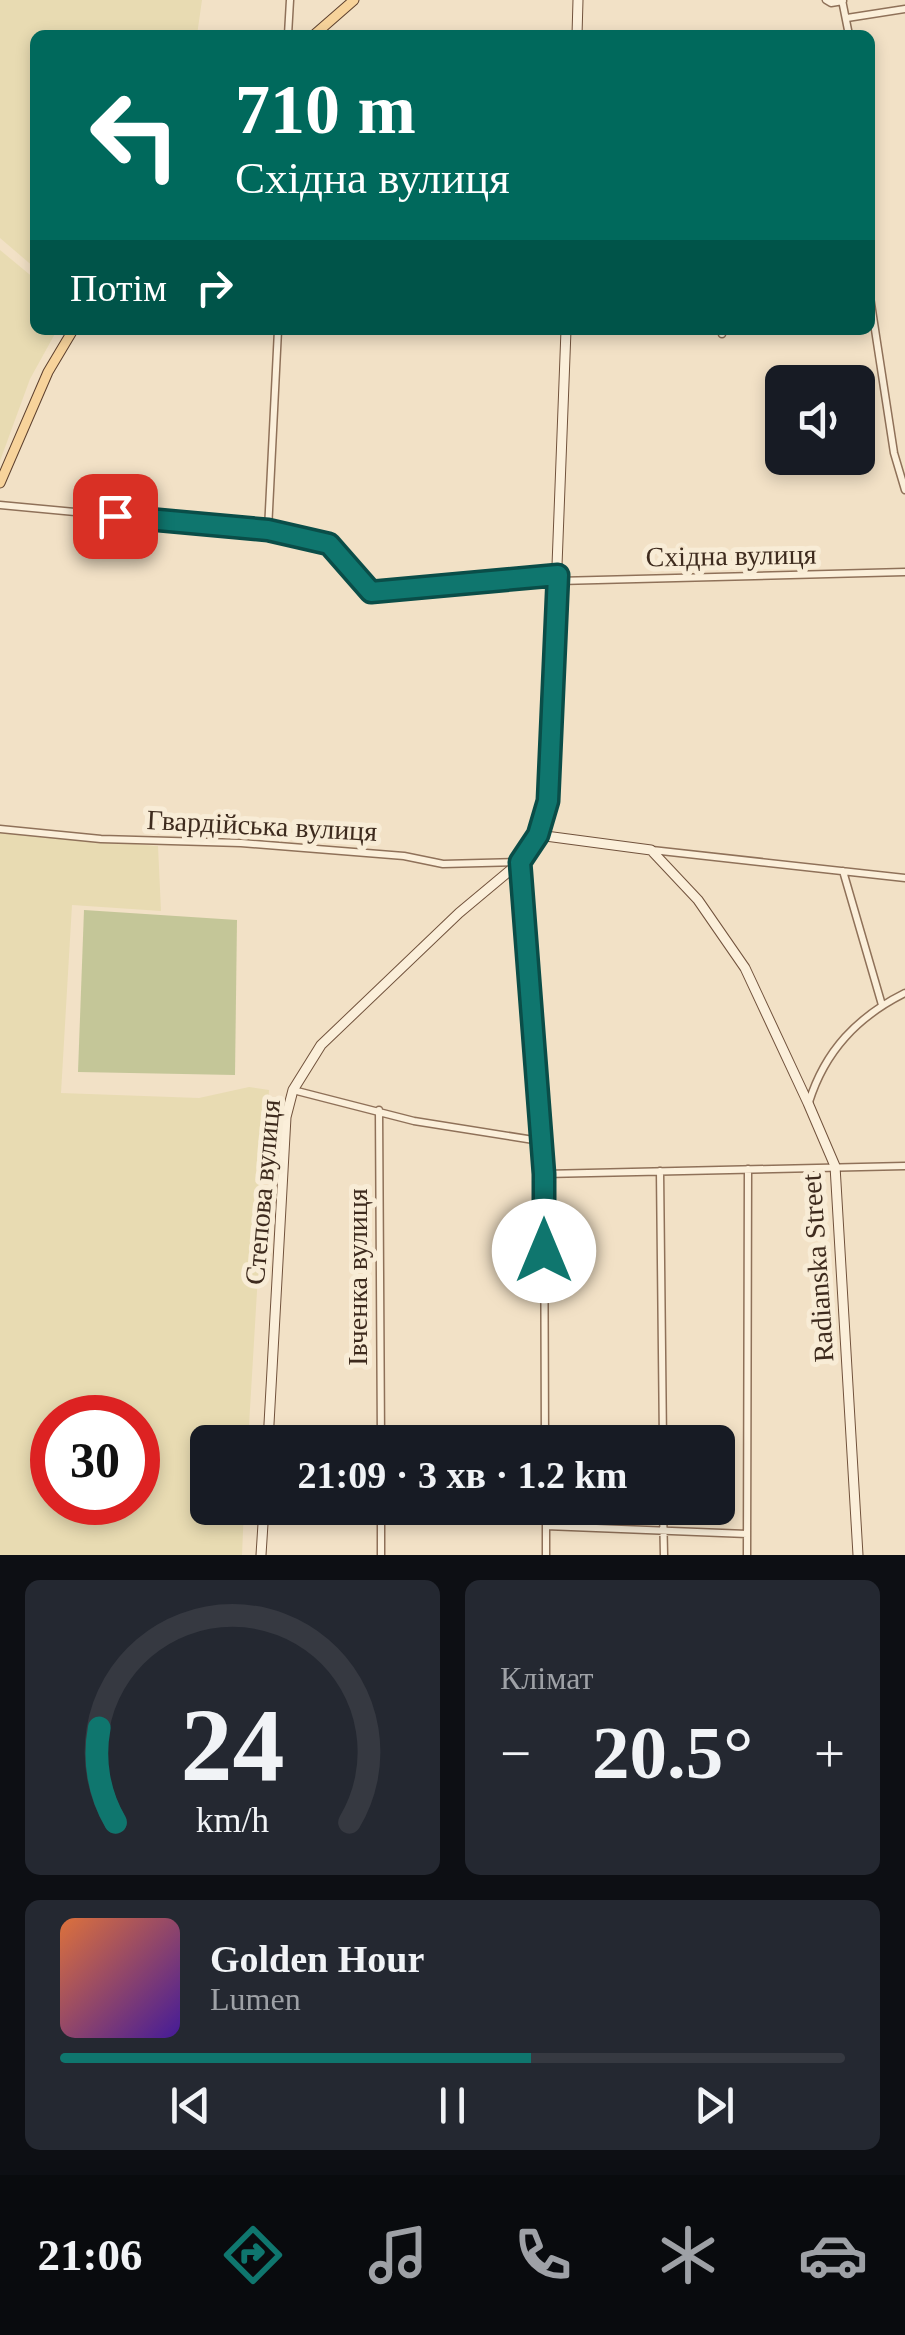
<!DOCTYPE html>
<html lang="uk">
<meta charset="utf-8">
<style>
body{margin:0;font-family:Georgia,serif;background:#242831;color:#f1f3f6;height:100vh;display:flex;flex-direction:column;font-size:38px;white-space:nowrap}
*{box-sizing:border-box;margin:0}
p{font-size:32px;color:#9ea1a6}
.icon{flex:none;width:55px;height:55px;fill:none;stroke:currentColor;stroke-width:2;stroke-linecap:round;stroke-linejoin:round}
.map{position:relative;height:1555px;overflow:hidden}
.drawer{display:flex;flex-direction:column;gap:25px;padding:25px;background:#0d0f14;flex:1}
.drawer>*{flex:none}
.guide{position:absolute;left:30px;top:30px;width:845px;height:305px;border-radius:15px;box-shadow:0 5px 15px #0003;background:#00695c;color:#fff;overflow:hidden}
.fabs{position:absolute;left:765px;top:365px;display:grid;gap:20px}
.fabs a{display:grid;place-items:center;width:110px;height:110px;border-radius:15px;background:#171b24;box-shadow:0 5px 15px #0003;font-size:50px}
.speed{position:absolute;left:30px;top:1395px;display:flex;gap:20px;font-size:50px;font-weight:700;text-align:center}
.speed>*{display:grid;place-content:center;width:130px;height:130px;border-radius:50%;background:#171b24;box-shadow:0 5px 15px #0003;line-height:1}
.speed .limit{border:15px solid #d22;background:#fff;color:#111}
.pin{position:absolute;display:grid;place-items:center;width:85px;height:85px;color:#fff;margin:-42px;border-radius:20px;box-shadow:0 5px 15px #0006}
.me{position:absolute;width:110px;margin:-55px;rotate:0deg;stroke-linejoin:round;filter:drop-shadow(0 0 8px #0008)}
.turn{display:flex;align-items:center;gap:35px;height:210px;padding:0 40px;font-size:45px}
.turn .icon{width:130px;height:130px;stroke-width:2.5}
.turn b{display:block;font-size:70px;line-height:85px}
.then{display:flex;align-items:center;height:95px;padding:0 40px;background:#0003;gap:20px;font-size:38px}
.big{font-size:75px;font-weight:700;line-height:1.1}
.drawer .tile{flex:1;display:flex;flex-direction:column;justify-content:center;gap:15px;min-width:0;padding:0 35px;border-radius:15px;background:#242831}
.drawer .dial{align-items:center;gap:0}
.dial svg{height:260px;overflow:visible;fill:none;stroke:#363941;stroke-width:7;stroke-linecap:round;text-anchor:middle}
.dial text{fill:#f1f3f6;stroke:none}
.song{display:flex;align-items:center;gap:30px}
.cover{width:120px;height:120px;border-radius:15px;background:linear-gradient(135deg,hsl(20 70% 55%),hsl(260 70% 35%))}
.played{height:10px;border-radius:5px;background:linear-gradient(90deg,#0f766e 60%,#363941 60%)}
.keys{display:flex;justify-content:space-around;direction:ltr}
.heat{display:flex;justify-content:space-between;align-items:center;font-size:55px;direction:ltr}
.drawer .tiles{flex:1;display:grid;gap:25px;grid-template-columns:1fr 1fr}
.tile:last-child{grid-column:span 2}
.trip{position:absolute;left:190px;top:1425px;width:545px;height:100px;border-radius:15px;background:#171b24;box-shadow:0 5px 15px #0003;font-weight:700;line-height:100px;text-align:center}
.menu{display:flex;height:160px;justify-content:space-around;align-items:center;background:#090b0e;color:#9ea1a6}
.menu .icon{width:70px;height:70px}
.menu .on{color:#0f766e}
.menu b{font-size:45px;color:#f1f3f6}
.map>svg:first-child{display:block}
</style>
<div class="map">
<svg width="905" height="1555" viewBox="0 0 905 1555">
<rect width="100%" height="100%" fill="#f2e1c6"/>
<path fill="#e8dbb2" fill-rule="evenodd" d="M0,0H202L197,35H35V268L0,238Z
M0,250L35,279V330H57L30,379L0,461Z
M0,833L158,846L161,911L72,905L61,1093L199,1098L249,1087L269,1090L248,1442H208V1508H244L242,1555H0ZM52,1418H138V1502H52Z"/>
<path fill="#c4c698" d="M84,910L237,920L235,1075L78,1072Z"/>
<g fill="none" stroke-linecap="round" stroke-linejoin="round">
<g stroke="#8f7159" stroke-width="9">
<path id="street" d="M826,0L831,3L843,1
M842,0L849,35
M847,18L905,9
M288,35L290,0
M870,297L894,453L905,490
M722,330V334
M0,505L268,530L329,544L371,592L558,575
M268,530L278,330
M558,581L905,572
M0,829L101,839L241,843L404,856L443,864L520,862L544,1174L545,1442
M652,850L905,878
M843,871L882,1005
M293,1090L414,1121L540,1141
M809,1102C825,1051 857,1017 905,993
M379,1110L381,1442
M660,1171L663,1442
M544,1174L905,1166
M381,1508V1555
M663,1508L664,1555
M546,1526L747,1534
M546,1555V1508
M747,1555L748,1169"/>
</g>
<g stroke="#71523c" stroke-width="11">
<path id="secondary" d="M577,35L578,0
M538,835L651,850L698,900L745,968L808,1103L835,1166L858,1555
M268,1442L286,1117L293,1090L321,1045L459,913L520,862L538,835L548,801L566,330
M261,1555L264,1508"/>
</g>
<g stroke="#5d402e" stroke-width="11">
<path id="primary" d="M314,35L354,0
M0,483L48,372L73,330"/>
</g>
<use href="#street" stroke="#fbefda" stroke-width="6"/>
<use href="#secondary" stroke="#fbefda" stroke-width="9"/>
<use href="#primary" stroke="#f7d39b" stroke-width="9"/>
</g>
<g fill="none" stroke-linecap="round" stroke-linejoin="round">
<g stroke="#0a4d48" stroke-width="25">
<path id="route" d="M115,516L268,530L329,544L371,592L558,575L548,801L538,835L520,862L544,1174V1251"/>
</g>
<use href="#route" stroke="#0f766e" stroke-width="18"/>
</g>
<g text-anchor="middle" stroke-width="10" stroke-linejoin="round" paint-order="stroke">
<g font-size="28" fill="#3e2b1e" stroke="#f8ecd6">
<text transform="translate(731 555) rotate(-1)" y="10">Східна вулиця</text>
<text transform="translate(262 825) rotate(3)" y="10">Гвардійська вулиця</text>
<text transform="translate(262 1192) rotate(-85)" y="10">Степова вулиця</text>
<text transform="translate(817 1268) rotate(-94)" y="10">Radianska Street</text>
<text transform="translate(357 1277) rotate(-90)" y="10">Івченка вулиця</text>
</g>
</g>
</svg>
<div class="fabs">
<a><svg class="icon" aria-label="sound" viewBox="0 0 24 24"><path d="M4 9h4l5-4v14l-5-4H4zM17 9q2 3 0 6"/></svg></a>
</div>
<div class="speed"><div class="limit">30</div></div>
<div class="pin" style="left:115px;top:516px;background:#d93025"><svg class="icon" aria-label="arrive" viewBox="0 0 24 24"><path d="M6 21V4h12l-3 4 3 4H6"/></svg></div>
<svg class="me" style="left:544px;top:1251px" viewBox="-20 -20 40 40"><circle r="19" fill="#fff"/><path d="M0-13L10 11 0 6-10 11z" fill="#0f766e"/></svg>
<div class="trip">21:09 · 3 хв · 1.2 km</div>
<div class="guide">
<div class="turn"><svg class="icon" aria-label="left" viewBox="0 0 24 24"><path d="M17 20v-9H6M10 6l-5 5 5 5"/></svg><div><b>710 m</b>Східна вулиця</div></div>
<div class="then">Потім<svg class="icon" aria-label="right" viewBox="0 0 24 24"><path d="M7 20v-9h11M14 6l5 5-5 5"/></svg></div>
</div>
</div>
<section class="drawer">
<div class="tiles">
<div class="tile dial"><svg viewBox="0 0 100 80">
<path d="M14 69A42 42 0 1 1 86 69"/>
<path d="M14 69A42 42 0 0 1 9 40" stroke="#0f766e"/>
<text x="50" y="56" font-size="32" font-weight="700">24</text>
<text x="50" y="72" font-size="11">km/h</text>
</svg></div>
<div class="tile"><p>Клімат</p>
<div class="heat"><a>−</a><b class="big">20.5°</b><a>+</a></div>
</div>
<div class="tile">
<div class="song"><i class="cover"></i><div><b>Golden Hour</b><p>Lumen</p></div></div>
<div class="played"></div>
<div class="keys"><svg class="icon" aria-label="previous" viewBox="0 0 24 24"><path d="M18 5L8 12l10 7zM5 5v14"/></svg><svg class="icon" aria-label="pause" viewBox="0 0 24 24"><path d="M8 5v14M16 5v14"/></svg><svg class="icon" aria-label="next" viewBox="0 0 24 24"><path d="M6 5l10 7-10 7zM19 5v14"/></svg></div>
</div>
</div>
</section>
<nav class="menu">
<b>21:06</b>
<svg class="icon on" aria-label="directions" viewBox="0 0 24 24"><path d="M12 3l9 9-9 9-9-9zM9 14v-3h6M13 9l2 2-2 2"/></svg>
<svg class="icon" aria-label="music" viewBox="0 0 24 24"><path d="M9 18V5l10-2v13"/><circle cx="6" cy="18" r="3"/><circle cx="16" cy="16" r="3"/></svg>
<svg class="icon" aria-label="phone" viewBox="0 0 24 24"><path d="M5 4h4l2 5-3 2q2 4 5 5l2-3 5 2v4C11 20 4 13 5 4z"/></svg>
<svg class="icon" aria-label="climate" viewBox="0 0 24 24"><path d="M12 3v18M4 7l16 10M4 17L20 7"/></svg>
<svg class="icon" aria-label="car" viewBox="0 0 24 24"><path d="M5 17H2v-5l4-1 3-4h7l3 4 3 1v5h-3M9 17h6M6 11h13"/><circle cx="7" cy="17" r="2"/><circle cx="17" cy="17" r="2"/></svg>
</nav>
